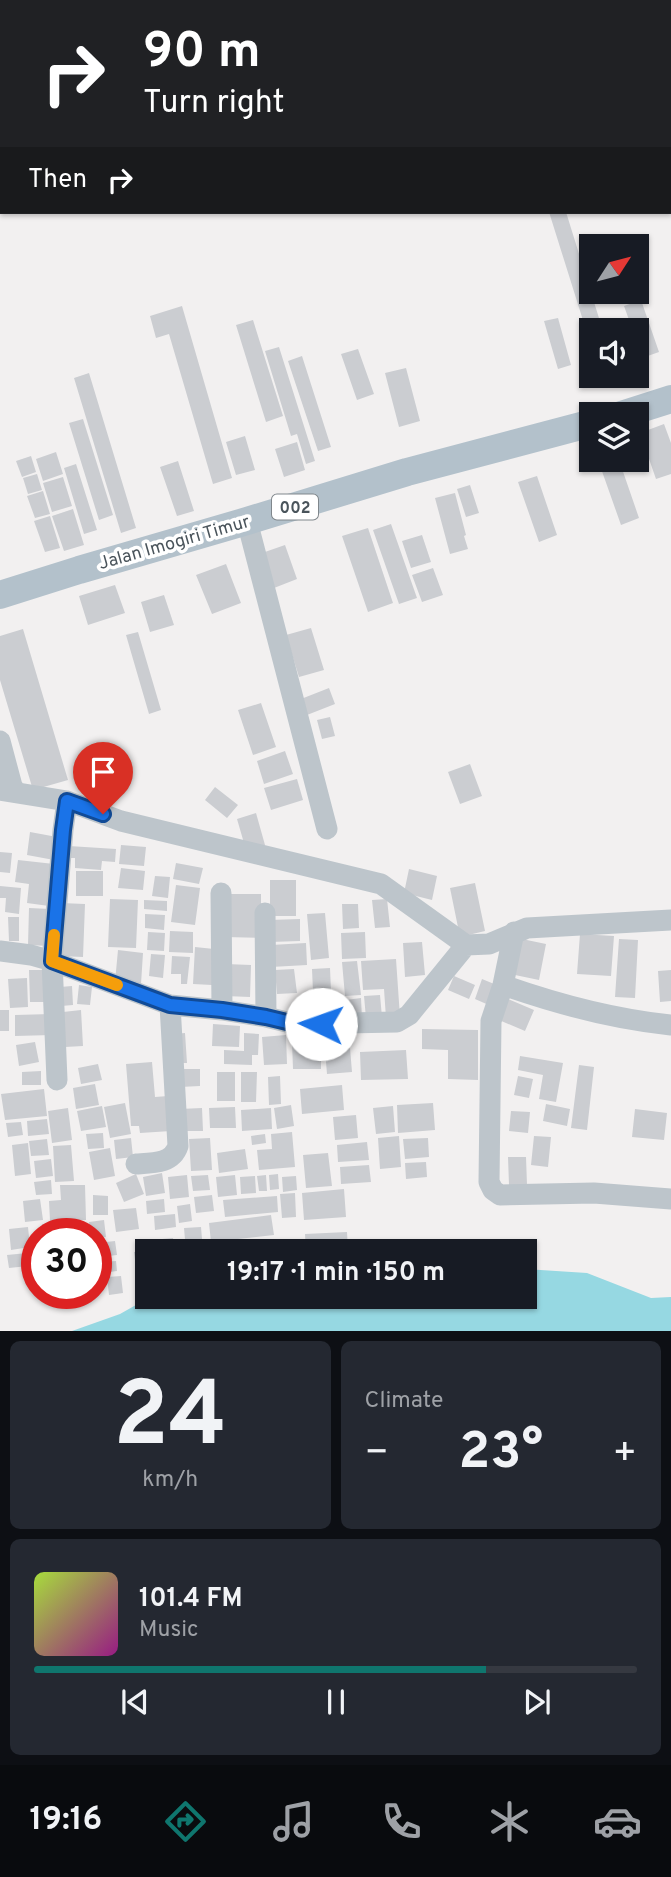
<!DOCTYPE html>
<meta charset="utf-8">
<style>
body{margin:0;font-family:Overpass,sans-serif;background:#242831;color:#f1f3f6;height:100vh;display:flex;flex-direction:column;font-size:26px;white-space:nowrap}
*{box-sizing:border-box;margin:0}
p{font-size:23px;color:#9ea1a6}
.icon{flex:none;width:38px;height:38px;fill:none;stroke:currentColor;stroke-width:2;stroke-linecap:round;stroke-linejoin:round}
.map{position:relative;height:1331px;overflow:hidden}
.side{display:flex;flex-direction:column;gap:10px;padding:10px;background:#0d0f14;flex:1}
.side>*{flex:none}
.banner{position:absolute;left:0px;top:0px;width:672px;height:214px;box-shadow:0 2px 5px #0004;background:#202124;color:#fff;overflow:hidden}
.needle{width:46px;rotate:54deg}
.controls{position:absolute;left:579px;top:234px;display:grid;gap:14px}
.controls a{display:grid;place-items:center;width:70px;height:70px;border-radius:0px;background:#171b24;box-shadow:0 2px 5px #0004;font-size:35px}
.speed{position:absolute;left:21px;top:1218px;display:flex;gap:14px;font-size:35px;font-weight:700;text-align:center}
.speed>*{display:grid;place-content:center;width:91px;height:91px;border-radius:50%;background:#171b24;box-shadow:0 2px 5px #0004;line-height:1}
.speed .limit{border:10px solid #d22;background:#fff;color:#111}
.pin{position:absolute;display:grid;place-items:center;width:60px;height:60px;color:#fff;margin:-72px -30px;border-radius:50% 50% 50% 0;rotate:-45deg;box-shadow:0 0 7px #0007}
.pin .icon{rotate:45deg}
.me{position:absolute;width:77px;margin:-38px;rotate:273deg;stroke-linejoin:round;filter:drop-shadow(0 0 5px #0008)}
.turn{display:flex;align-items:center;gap:24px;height:147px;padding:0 28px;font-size:32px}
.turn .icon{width:91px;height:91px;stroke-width:2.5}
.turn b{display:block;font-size:49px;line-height:60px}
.then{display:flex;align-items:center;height:66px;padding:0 28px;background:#0003;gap:14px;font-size:26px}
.big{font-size:52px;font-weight:700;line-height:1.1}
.side .tile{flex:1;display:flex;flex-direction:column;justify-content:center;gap:10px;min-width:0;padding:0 24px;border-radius:10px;background:#242831}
.side .dial{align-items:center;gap:0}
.dial b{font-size:91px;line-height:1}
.song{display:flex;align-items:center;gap:21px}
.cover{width:84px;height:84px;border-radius:10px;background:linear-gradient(135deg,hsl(80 70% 55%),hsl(310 70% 35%))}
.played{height:7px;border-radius:4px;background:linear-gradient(90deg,#0f766e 75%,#363941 75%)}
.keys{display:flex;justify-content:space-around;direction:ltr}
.heat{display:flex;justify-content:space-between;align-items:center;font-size:38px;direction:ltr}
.side .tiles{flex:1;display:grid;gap:10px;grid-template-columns:1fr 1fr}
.tile:last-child{grid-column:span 2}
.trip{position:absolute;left:135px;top:1239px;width:402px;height:70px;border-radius:0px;background:#171b24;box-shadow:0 2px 5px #0004;font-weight:700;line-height:70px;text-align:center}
.tabs{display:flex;height:112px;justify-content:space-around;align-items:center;background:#090b0e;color:#9ea1a6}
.tabs .icon{width:49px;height:49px}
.tabs .current{color:#0f766e}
.tabs b{font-size:32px;color:#f1f3f6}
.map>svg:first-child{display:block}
</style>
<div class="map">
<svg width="671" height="1331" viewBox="0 0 671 1331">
<rect width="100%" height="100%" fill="#f2f0f0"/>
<path fill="#96d8e2" d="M525,1269L587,1273L651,1298L671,1297V1331H72L120,1314L143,1301L170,1297H525Z"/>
<path fill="#cbcdd1" d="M549,212H566L603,331H592V349Z
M641,300L659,352L642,358L637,343V331H633L624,306Z
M182,306L232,478L213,484L169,334L156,338L150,316Z
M558,318L571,365L558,369L544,321Z
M253,320L283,416L266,422L236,325Z
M279,347L315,461L306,464L297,434L291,436L265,351Z
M358,349L374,394L357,400L341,354Z
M302,356L331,447L318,451L288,361Z
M406,368L420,421L399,427L385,373Z
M89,373L136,528L121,533L74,378Z
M83,419L113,515L99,520L69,423Z
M664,424L671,443V474L656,479L640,433Z
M245,436L255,470L236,475L226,442Z
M297,442L305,470L284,477L275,449Z
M56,452L63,474L43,481L36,459Z
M31,456L36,472L22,477L16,461Z
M598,460H619L639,518L621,525Z
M178,461L194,511L177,516L160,467Z
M76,464L97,530L84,534L64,468Z
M37,474L42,490L28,494L23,478Z
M537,476L557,535L539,542L518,482Z
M63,477L72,506L52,512L43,483Z
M470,485L479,513L466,517L457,489Z
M43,491L50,514L35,518L27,496Z
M455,493L466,535L464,536L468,549L450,554L435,498Z
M73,509L84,545L64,551L52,516Z
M50,516L60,548L45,552L34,521Z
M391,524L417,598L399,604L373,530Z
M368,528L393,603L368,612L342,536Z
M422,535L431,562L411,568L402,541Z
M285,545L297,579L274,588L262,553Z
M226,564L241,603L212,614L196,575Z
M433,568L443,595L422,602L412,575Z
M115,585L125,613L88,625L79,596Z
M164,595L174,625L150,632L141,602Z
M311,628L324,670L299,677L286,635Z
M23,629L68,780L33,790L0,680V636Z
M138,632L161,710L149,714L126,635Z
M329,688L335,704L307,715L301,699Z
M261,703L276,747L253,755L238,710Z
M330,717L335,736L322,739L317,720Z
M285,751L293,774L264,784L257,761Z
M470,764L482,796L460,804L448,772Z
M297,779L303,800L271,810L264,788Z
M215,787L238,805L227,818L205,800Z
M256,813L265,845L246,850L237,819Z
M30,832L57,837L54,860L27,855Z
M121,845L146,847L144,866L119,864Z
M69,846L116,849L115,862L102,861L101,870L75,868V858H69Z
M0,852L12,853L10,873L0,872Z
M18,860L54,864L49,906L27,903L29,884L15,882Z
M176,863L203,868L199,884L173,879Z
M121,868L145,871L143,890L118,888Z
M409,869L437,876L432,900L404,893Z
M76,871H103V896H76Z
M155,876L170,877L168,898L152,896Z
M270,880H296V916H270Z
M475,883L485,931L460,937L450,888Z
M176,885L200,888L195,925L171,922Z
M0,886L21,888L19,914L5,912L6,898H0Z
M225,894H261V938L225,937Z
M110,899L138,900L136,948L108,947Z
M387,899L390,927L375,928L372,900Z
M144,900L167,901V911L144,909Z
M61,903L85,904L83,957L59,956Z
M342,904H358L359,928L343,929Z
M29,908L50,909L49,946L28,945Z
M325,913L329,958L311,960L307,914Z
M145,914L165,915L164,930L145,928Z
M8,917H19V941H9Z
M300,919V941L270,942L269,920Z
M170,931L193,932V953L169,952Z
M148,932L165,933L164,951L147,950Z
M365,932L366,958L342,959L341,933Z
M580,934L614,936L611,976L577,974Z
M522,939L546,944L539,980L515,975Z
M619,939L638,940L635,998L615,997Z
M422,942L425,975L405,977L403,943Z
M306,943L307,965L271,967V945Z
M195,947L214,949L212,985L193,984Z
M118,950L143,953L141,984L115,982Z
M151,954L165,955L163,978L149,976Z
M172,956L190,957L187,984H181V974H171Z
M396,959L400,1017L386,1018L384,989L363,990L361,961Z
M357,961L361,995L345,996L342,962Z
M226,964L251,965L250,997L225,996Z
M330,968L331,991L313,992L312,969Z
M294,969L297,993L277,994L275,970Z
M29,970H43L44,1002H30Z
M671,970V1001L660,1002L658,971Z
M454,976L475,985L469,999L448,990Z
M27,978L28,1007L10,1008L8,979Z
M482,979L499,986L491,1006L475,999Z
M79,985L92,987L90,1005L77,1004Z
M72,986L73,1005L61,1006L60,987Z
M380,995L382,1017L366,1018L364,996Z
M361,998L362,1019L348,1020L346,1000Z
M508,999L534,1010L525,1031L499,1020Z
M0,1010H9V1031H0Z
M81,1010L83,1046L65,1047L63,1012Z
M51,1014L52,1035L15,1036V1015Z
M213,1024L240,1026L239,1047L212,1046Z
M422,1029L478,1030V1080L448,1079V1050L422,1049Z
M185,1033L187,1063H175L173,1034Z
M244,1033L259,1034L258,1055H252V1065L224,1064V1050L244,1051Z
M286,1035L287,1064L264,1065L262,1037Z
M35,1042L39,1062L19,1066L16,1045Z
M292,1042H321V1069H293Z
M350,1048L352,1072L327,1074L325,1050Z
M406,1050L408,1079L361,1080L360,1052Z
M520,1056L563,1063L556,1102L539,1099L543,1075L518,1070Z
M152,1062L155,1097L168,1096L171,1131L140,1133L139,1126H131L126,1064Z
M98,1064L102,1080L81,1084L78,1068Z
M579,1065L594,1067L587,1130L571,1128Z
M180,1069H200V1086L180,1087Z
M41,1071V1085H22V1072Z
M217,1072H235V1101H217Z
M241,1072H257L256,1102H241Z
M280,1076L281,1104L269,1105L268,1077Z
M518,1076L533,1079L529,1098L514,1095Z
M95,1084L99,1105L76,1109L73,1088Z
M342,1085L344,1110L302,1114L300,1089Z
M44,1089L47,1116L5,1120L1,1094Z
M125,1103L131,1134L110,1138L104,1107Z
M433,1103L435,1130L398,1133L397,1105Z
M546,1104L570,1109L567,1126L543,1121Z
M291,1105L294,1126L277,1129L274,1108Z
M102,1106L106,1127L81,1131L77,1111Z
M393,1106L395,1132L376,1134L373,1108Z
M235,1107L236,1128H210L209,1108Z
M68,1108L72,1140L52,1143L48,1111Z
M202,1108L203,1131H181L180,1109Z
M271,1108L272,1129L242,1131L241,1110Z
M635,1109L667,1113L664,1140L632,1137Z
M511,1111L530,1112L528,1133L509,1131Z
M356,1115L358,1138L335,1140L333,1117Z
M47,1119L49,1134L28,1136L27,1121Z
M21,1122L23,1135L8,1137L6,1123Z
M292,1132L295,1167L259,1170L257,1150L272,1149L271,1134Z
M103,1133L104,1148L88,1149L86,1134Z
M265,1134L266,1143L252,1145L251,1136Z
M399,1136L401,1167L380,1169L378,1138Z
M534,1136L551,1137L548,1167L531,1165Z
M131,1138L133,1157L116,1159L114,1140Z
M210,1138L212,1170L191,1171L189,1139Z
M428,1138L429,1157L405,1159L403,1139Z
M47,1139L49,1155L31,1156L29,1141Z
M367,1142L369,1160L338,1162L337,1145Z
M28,1143L31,1174L15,1176L12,1145Z
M71,1145L74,1181L55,1182L53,1146Z
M110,1148L115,1176L94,1180L89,1152Z
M245,1149L248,1169L219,1173L217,1153Z
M328,1153L332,1186L306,1188L303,1155Z
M508,1157H526L527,1185H509Z
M51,1159L53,1176L36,1178L34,1161Z
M426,1162L427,1177L406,1179L405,1163Z
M369,1165L371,1182L341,1184L340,1167Z
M162,1173L165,1193L146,1196L143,1177Z
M136,1174L144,1194L124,1202L116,1183Z
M278,1174L279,1189L270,1190L269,1175Z
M187,1175L189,1197L170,1199L168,1177Z
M208,1175L210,1190L193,1191L191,1176Z
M235,1175L237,1195L218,1197L216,1177Z
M266,1175L267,1191H259L257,1176Z
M255,1176L256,1193L241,1194L240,1177Z
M296,1176L297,1190L283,1192L282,1177Z
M51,1180L52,1194L36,1195L34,1182Z
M60,1185H85L86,1220L50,1221L49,1201L61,1200Z
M344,1189L346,1217L304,1220L302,1193Z
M295,1193L296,1217L282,1218L280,1194Z
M93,1195L108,1196V1215H93Z
M212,1195L214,1211L196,1213L194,1197Z
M277,1196L278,1212L225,1217L223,1200Z
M40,1199L43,1220L25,1222L23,1201Z
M164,1199L165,1212L147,1214L146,1201Z
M190,1204L192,1221L179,1223L177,1206Z
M136,1208L139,1229L116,1232L113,1210Z
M175,1214L176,1227L155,1230L154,1216Z
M271,1215L274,1235L211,1242L209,1223Z
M104,1220L106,1237L96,1238V1234H90L89,1222Z
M58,1223L60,1234H43L42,1224Z
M28,1227L30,1247L11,1250L9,1229Z
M87,1227L88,1234H65V1229Z
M201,1227L203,1251H186L184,1228Z
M347,1232L348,1251H306L305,1234Z
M173,1238L175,1251H152L151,1240Z
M115,1241L117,1255L100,1257L98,1243Z
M147,1251V1267L136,1268L134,1252Z
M27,1253L28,1266L9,1268L7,1255Z
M116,1261L117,1271L102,1273L100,1262Z
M121,1276L123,1293L109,1295L107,1277Z"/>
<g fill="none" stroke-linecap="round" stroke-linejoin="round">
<path stroke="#bdc5cb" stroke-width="21" d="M247,521L327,829
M0,741L12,786L16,792
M0,790L67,801L121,821L381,884L466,945
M221,893L222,1010
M265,913L266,1017
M514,932L503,985L491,1021L489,1182L493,1190L500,1195L594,1193L671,1199
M0,951L31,955L52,961L170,1005L222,1010L266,1017L295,1024L397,1022L409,1015L466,945L489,944L527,928L671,920
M503,985C557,1004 613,1019 671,1025
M57,1080L52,961L63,830L67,801
M136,1164C153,1163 172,1164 178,1146L170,1005"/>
<path stroke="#b3c1cb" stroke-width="28" d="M621,415L671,399
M0,595L79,570L247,521L407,472L592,423"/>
</g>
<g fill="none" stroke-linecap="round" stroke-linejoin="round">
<g stroke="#114b97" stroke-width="18">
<path id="route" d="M103,814L67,801L63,830L52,961L170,1005L222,1010L266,1017L295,1024H321"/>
</g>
<use href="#route" stroke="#1a73e8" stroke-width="12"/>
<path stroke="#f59e0b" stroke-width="12" d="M54,935L52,961L117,985"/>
</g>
<g text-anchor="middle" stroke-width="7" stroke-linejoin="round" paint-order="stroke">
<rect fill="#fff" stroke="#80878c" stroke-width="2" x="272" y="494.5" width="46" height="25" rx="5"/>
<g font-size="16" font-weight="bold" fill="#4a545b">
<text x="295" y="513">002</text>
</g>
<g font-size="18" fill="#4a545b" stroke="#fff">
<text transform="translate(174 542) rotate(-16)" y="6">Jalan Imogiri Timur</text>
</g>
</g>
</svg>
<div class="controls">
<a><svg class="needle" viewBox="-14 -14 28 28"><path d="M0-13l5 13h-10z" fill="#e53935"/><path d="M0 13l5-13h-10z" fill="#9ea1a6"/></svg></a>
<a><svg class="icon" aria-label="sound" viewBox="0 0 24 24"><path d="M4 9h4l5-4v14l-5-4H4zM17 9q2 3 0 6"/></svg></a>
<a><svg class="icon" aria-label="layers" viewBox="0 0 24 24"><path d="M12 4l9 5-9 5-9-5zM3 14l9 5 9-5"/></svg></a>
</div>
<div class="speed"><div class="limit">30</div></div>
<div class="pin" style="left:103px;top:814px;background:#d93025"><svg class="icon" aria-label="arrive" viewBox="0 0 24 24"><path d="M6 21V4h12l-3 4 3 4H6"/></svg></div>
<svg class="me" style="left:321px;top:1024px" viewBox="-20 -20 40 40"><circle r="19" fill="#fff"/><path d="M0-13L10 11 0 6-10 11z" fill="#1a73e8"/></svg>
<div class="trip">19:17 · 1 min · 150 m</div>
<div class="banner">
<div class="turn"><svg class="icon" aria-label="right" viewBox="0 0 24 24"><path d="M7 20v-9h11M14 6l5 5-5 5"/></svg><div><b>90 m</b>Turn right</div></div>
<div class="then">Then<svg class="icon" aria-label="right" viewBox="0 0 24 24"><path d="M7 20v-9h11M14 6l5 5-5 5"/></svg></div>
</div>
</div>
<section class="side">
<div class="tiles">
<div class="tile dial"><b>24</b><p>km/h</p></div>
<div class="tile"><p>Climate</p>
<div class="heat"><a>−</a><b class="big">23°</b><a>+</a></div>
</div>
<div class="tile">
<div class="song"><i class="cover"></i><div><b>101.4 FM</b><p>Music</p></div></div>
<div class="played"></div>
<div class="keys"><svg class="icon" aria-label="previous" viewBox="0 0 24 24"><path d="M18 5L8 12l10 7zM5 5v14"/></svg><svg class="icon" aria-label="pause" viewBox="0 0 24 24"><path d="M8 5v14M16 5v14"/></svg><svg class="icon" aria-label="next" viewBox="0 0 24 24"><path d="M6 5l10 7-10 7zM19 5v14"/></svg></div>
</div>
</div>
</section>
<nav class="tabs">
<b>19:16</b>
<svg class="icon current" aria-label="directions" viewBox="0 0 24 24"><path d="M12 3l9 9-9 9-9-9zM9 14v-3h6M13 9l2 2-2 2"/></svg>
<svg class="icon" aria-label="music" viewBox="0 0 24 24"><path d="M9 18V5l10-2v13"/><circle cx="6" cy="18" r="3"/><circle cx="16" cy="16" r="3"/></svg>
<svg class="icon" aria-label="phone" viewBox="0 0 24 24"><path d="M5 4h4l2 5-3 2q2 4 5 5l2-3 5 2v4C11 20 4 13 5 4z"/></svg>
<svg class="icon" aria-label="climate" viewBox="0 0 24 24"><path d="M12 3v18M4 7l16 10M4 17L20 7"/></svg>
<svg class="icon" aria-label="car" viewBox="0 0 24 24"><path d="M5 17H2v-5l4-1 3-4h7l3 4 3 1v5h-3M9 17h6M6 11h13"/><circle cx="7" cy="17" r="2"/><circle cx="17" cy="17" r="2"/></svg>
</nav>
